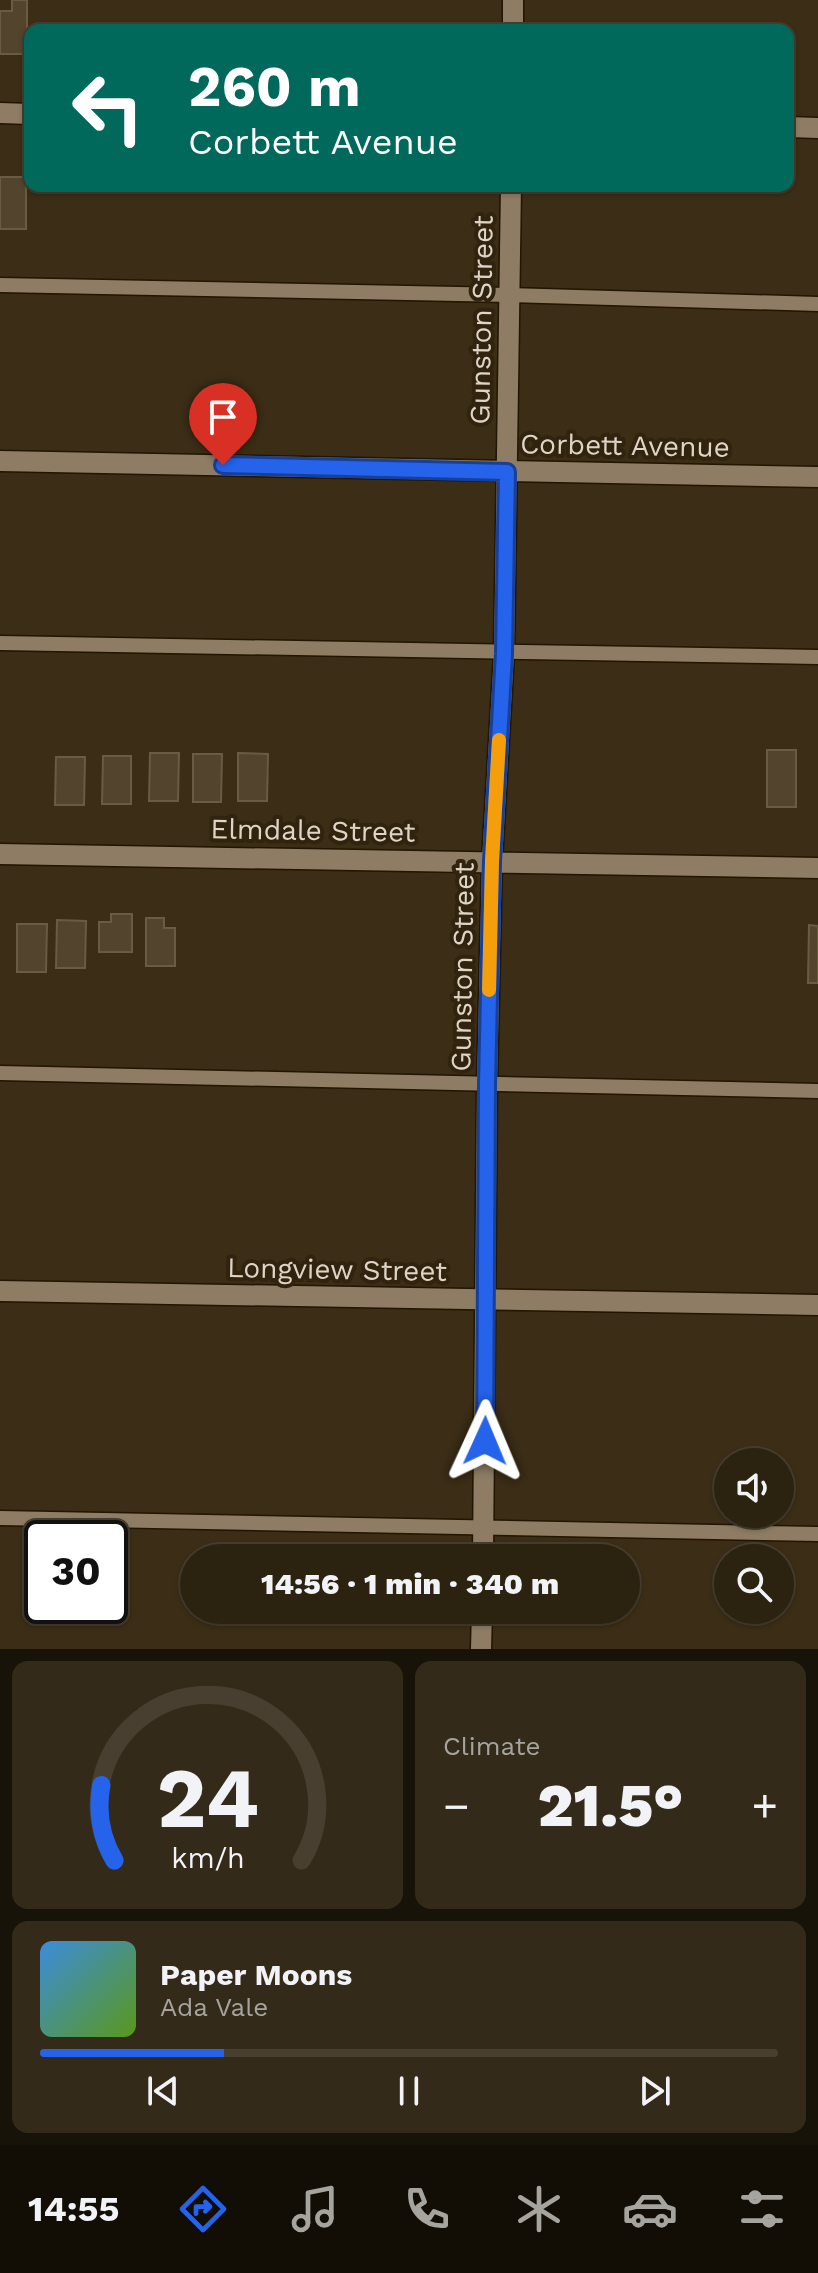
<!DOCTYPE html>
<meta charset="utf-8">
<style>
body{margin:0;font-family:"Work Sans",sans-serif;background:#342a19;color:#f1f3f6;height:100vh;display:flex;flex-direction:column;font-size:30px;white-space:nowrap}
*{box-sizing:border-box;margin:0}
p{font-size:26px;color:#a6a49f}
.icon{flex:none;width:44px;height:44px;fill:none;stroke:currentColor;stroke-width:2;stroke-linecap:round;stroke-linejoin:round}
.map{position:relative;height:1649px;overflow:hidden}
.sheet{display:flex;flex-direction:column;gap:12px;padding:12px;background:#181309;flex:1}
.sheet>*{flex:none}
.top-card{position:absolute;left:24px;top:24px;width:770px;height:168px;border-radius:16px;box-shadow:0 2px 6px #0004,0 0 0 2px #483f30;background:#00695c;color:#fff;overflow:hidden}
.fabs{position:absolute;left:714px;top:1448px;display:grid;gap:16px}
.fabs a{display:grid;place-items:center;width:80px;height:80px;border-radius:50%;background:#2c2210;box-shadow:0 2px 6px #0004,0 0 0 2px #483f30;font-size:40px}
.speed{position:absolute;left:24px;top:1520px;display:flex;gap:16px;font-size:40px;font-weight:700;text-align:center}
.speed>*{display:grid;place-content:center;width:104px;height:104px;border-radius:50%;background:#2c2210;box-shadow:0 2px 6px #0004,0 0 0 2px #483f30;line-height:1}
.speed .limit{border:4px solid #111;border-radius:12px;background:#fff;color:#111}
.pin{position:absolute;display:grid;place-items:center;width:68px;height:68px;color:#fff;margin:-82px -34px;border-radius:50% 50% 50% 0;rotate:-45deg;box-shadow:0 0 8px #0007}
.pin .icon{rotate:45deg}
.me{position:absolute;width:88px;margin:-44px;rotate:1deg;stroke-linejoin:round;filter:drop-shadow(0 0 6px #0008)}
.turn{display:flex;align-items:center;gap:28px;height:168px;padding:0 32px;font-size:36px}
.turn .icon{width:104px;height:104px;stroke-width:2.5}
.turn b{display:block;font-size:56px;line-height:68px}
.big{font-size:60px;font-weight:800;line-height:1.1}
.sheet .tile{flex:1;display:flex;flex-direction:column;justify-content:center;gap:12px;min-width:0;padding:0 28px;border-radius:16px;background:#342a19}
.sheet .dial{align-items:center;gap:0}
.dial svg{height:208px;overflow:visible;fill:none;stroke:#483f30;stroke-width:7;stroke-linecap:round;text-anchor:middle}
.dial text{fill:#f1f3f6;stroke:none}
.song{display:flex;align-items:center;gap:24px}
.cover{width:96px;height:96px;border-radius:12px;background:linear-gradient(135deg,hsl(210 70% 55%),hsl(90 70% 35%))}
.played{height:8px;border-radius:4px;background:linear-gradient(90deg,#2563eb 25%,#483f30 25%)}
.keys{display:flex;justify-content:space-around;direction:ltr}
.heat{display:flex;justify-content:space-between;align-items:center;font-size:44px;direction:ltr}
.sheet .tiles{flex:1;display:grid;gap:12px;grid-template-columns:1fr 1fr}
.tile:last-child{grid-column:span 2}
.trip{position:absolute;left:180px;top:1544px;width:460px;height:80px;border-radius:40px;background:#2c2210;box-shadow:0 2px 6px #0004,0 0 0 2px #483f30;font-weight:800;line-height:80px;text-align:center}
.tabs{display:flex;height:128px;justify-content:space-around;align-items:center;background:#120e06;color:#a6a49f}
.tabs .icon{width:56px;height:56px}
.tabs .on{color:#2563eb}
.tabs b{font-size:36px;color:#f1f3f6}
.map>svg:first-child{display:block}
</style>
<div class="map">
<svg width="818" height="1649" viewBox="0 0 818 1649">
<rect width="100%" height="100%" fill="#3b2d16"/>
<path fill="#53442d" stroke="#6a5b43" stroke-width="2" d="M12,0H27V54H0V11H12Z
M0,177H26V229H0Z
M767,750H796V807H767Z
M150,753H179L178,801H149Z
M238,753L268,754L267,801H238Z
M193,754H222L221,802H193Z
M103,756H131V804H102Z
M56,757H85L84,805H55Z
M111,914H132V952H99V922H111Z
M146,918H164V928H175V966H146Z
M57,920L86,921L85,968H56Z
M17,924H47L46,972H17Z
M809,925L818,926V983H808Z"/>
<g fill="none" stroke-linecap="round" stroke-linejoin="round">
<g stroke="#221501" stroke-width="17">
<path id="service" d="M0,285L509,295L818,304
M0,643L818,657
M0,1073L818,1091
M0,1518L818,1534"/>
</g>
<g stroke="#221501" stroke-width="23">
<path id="minor" d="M513,30V0
M0,113L30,114
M788,127L818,128
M0,461L818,477
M0,854L818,868
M0,1291L818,1305
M483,1558L487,1085L492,861L504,654L511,186
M481,1649L482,1610"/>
</g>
<use href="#service" stroke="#8e7d64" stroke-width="14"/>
<use href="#minor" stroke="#8e7d64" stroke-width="20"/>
</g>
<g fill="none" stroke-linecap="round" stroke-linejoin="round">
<g stroke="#184099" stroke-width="20">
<path id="route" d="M223,465L507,472L504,654L492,861L487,1085L485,1441"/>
</g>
<use href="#route" stroke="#2563eb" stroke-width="14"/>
<path stroke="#f59e0b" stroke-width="14" d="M489,990L492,861L499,740"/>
</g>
<g text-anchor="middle" stroke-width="8" stroke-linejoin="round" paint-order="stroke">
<g font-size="28" fill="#ded5c8" stroke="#31230d">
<text transform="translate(481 320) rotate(-89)" y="10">Gunston Street</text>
<text transform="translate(625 445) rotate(1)" y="10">Corbett Avenue</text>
<text transform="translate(313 830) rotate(1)" y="10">Elmdale Street</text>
<text transform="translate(462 967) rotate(-89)" y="10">Gunston Street</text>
<text transform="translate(337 1269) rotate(1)" y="10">Longview Street</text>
</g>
</g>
</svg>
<div class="fabs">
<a><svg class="icon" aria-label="sound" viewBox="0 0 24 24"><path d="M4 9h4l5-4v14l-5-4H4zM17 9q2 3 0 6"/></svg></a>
<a><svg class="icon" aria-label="search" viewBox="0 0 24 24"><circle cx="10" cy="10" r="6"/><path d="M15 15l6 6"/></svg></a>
</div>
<div class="speed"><div class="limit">30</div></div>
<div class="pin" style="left:223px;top:465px;background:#d93025"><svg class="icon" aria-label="arrive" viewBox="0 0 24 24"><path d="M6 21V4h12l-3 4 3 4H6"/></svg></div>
<svg class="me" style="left:485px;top:1441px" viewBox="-20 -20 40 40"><path d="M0-17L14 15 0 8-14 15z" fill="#2563eb" stroke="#fff" stroke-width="4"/></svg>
<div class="trip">14:56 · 1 min · 340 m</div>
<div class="top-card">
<div class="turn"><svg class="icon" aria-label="left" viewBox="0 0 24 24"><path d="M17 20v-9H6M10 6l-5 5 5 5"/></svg><div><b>260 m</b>Corbett Avenue</div></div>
</div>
</div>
<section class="sheet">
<div class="tiles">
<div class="tile dial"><svg viewBox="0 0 100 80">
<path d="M14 69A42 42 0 1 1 86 69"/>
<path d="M14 69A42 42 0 0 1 9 40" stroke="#2563eb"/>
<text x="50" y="56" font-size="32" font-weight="700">24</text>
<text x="50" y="72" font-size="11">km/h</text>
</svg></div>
<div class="tile"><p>Climate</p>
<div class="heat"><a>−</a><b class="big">21.5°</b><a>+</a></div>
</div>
<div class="tile">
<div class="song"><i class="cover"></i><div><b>Paper Moons</b><p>Ada Vale</p></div></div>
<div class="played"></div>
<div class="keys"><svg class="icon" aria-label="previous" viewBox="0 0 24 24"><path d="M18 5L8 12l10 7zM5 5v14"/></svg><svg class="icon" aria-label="pause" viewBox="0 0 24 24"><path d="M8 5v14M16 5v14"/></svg><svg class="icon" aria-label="next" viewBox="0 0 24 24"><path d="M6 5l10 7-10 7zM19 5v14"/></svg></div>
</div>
</div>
</section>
<nav class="tabs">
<b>14:55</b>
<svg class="icon on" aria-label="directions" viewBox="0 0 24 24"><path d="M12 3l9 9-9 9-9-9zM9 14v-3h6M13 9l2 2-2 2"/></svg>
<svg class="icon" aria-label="music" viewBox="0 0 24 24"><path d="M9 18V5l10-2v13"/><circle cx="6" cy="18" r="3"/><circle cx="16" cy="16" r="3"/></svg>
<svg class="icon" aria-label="phone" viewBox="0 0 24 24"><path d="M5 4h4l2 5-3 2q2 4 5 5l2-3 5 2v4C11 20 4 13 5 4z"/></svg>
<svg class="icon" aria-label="climate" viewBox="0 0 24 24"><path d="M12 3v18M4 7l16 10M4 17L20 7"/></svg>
<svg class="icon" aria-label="car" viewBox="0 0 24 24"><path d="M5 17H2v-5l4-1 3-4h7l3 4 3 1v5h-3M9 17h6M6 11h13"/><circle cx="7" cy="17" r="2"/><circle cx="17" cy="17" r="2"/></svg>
<svg class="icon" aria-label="filters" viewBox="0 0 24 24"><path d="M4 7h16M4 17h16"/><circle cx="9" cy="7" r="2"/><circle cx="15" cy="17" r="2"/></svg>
</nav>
